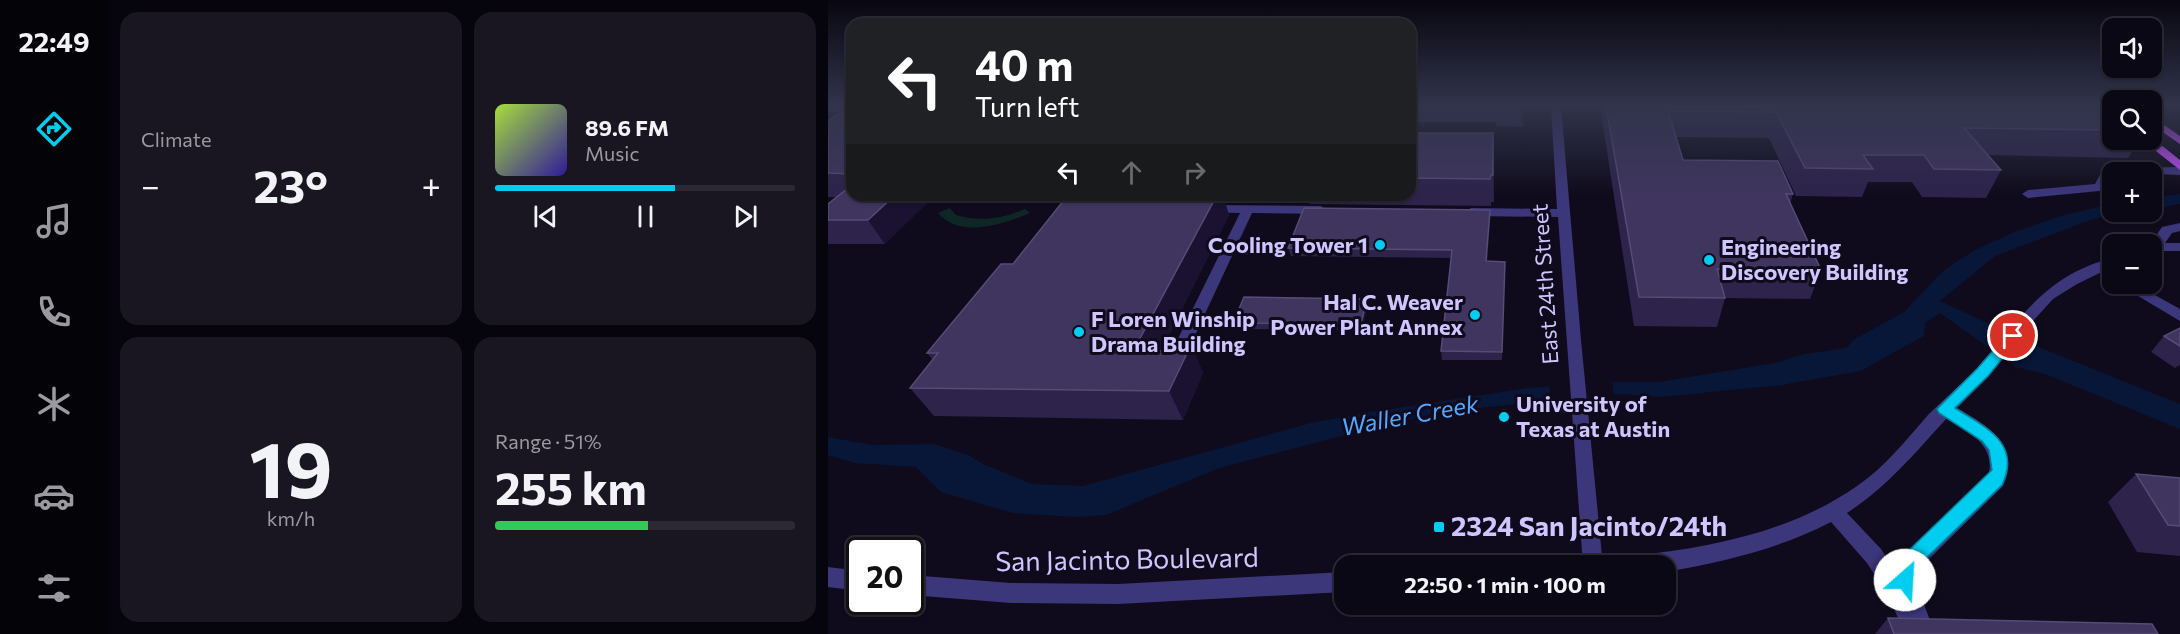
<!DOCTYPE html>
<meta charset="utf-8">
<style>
body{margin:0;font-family:Commissioner,sans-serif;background:#191622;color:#f1f3f6;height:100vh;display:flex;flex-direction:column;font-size:22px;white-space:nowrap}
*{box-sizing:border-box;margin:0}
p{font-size:20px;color:#9a9aa0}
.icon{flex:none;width:33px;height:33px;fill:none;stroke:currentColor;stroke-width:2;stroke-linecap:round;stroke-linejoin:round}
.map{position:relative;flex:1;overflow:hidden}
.drawer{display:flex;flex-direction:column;gap:12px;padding:12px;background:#06040c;width:720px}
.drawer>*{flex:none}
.guide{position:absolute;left:18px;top:18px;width:570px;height:183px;border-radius:18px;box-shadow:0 2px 4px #0004,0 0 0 2px #2b2934;background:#202124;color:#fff;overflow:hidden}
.controls{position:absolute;left:1274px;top:18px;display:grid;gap:12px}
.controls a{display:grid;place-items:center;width:60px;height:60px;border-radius:12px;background:#0b0815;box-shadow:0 2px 4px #0004,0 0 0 2px #2b2934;font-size:30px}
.speed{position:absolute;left:18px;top:537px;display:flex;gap:12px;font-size:30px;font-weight:700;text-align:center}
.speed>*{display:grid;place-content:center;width:78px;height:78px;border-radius:50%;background:#0b0815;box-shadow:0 2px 4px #0004,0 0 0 2px #2b2934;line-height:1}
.speed .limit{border:3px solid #111;border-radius:9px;background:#fff;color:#111}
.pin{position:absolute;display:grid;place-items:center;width:51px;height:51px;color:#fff;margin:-26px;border:3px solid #fff;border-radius:50%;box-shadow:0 2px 6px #0007}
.me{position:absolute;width:66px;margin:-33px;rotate:26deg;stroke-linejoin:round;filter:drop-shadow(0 0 4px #0008)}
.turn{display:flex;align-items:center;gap:21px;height:126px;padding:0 30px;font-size:27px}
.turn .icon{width:78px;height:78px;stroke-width:2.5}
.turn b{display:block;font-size:42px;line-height:51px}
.lanes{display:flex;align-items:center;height:57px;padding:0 30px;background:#0003;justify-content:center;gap:30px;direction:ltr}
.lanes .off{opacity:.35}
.big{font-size:45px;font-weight:700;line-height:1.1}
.drawer .widget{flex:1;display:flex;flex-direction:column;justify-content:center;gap:9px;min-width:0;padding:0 21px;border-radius:18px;background:#191622}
.drawer .dial{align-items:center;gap:0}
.dial b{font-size:78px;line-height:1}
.song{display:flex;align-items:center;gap:18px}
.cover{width:72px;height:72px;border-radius:9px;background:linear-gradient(135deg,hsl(80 70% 55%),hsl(250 70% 35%))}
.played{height:6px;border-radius:3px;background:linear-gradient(90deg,#01cdf0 60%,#2b2934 60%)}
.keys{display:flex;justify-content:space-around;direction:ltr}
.heat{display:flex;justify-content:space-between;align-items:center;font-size:33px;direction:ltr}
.charge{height:9px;border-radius:4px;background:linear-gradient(90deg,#34c759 51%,#2b2934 0)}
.drawer .tiles{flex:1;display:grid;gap:12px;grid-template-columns:repeat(2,1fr)}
.trip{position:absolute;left:506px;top:555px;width:342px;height:60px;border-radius:18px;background:#0b0815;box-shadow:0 2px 4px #0004,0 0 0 2px #2b2934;font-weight:700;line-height:60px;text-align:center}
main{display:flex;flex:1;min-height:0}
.tabs{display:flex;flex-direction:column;width:108px;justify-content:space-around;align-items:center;background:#040308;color:#9a9aa0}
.tabs .icon{width:42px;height:42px}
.tabs .active{color:#01cdf0}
.tabs b{font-size:27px;color:#f1f3f6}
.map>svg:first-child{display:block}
</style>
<main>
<nav class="tabs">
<b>22:49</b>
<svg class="icon active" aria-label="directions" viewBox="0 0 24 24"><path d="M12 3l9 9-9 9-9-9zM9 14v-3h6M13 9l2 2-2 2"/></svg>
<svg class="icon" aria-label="music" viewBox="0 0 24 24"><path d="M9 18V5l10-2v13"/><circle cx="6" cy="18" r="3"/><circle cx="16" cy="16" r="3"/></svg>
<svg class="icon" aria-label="phone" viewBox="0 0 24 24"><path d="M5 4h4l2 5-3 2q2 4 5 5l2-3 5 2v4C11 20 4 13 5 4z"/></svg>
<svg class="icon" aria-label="climate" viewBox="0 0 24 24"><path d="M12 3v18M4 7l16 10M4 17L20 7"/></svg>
<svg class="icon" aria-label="car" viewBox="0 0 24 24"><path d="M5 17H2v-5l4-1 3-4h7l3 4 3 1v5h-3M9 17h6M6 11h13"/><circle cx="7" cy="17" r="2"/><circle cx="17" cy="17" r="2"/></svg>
<svg class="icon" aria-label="filters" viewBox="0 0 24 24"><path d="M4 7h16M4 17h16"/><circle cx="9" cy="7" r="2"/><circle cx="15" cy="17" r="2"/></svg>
</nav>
<section class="drawer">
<div class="tiles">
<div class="widget"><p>Climate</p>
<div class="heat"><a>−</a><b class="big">23°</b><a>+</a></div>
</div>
<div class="widget">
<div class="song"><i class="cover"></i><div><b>89.6 FM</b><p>Music</p></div></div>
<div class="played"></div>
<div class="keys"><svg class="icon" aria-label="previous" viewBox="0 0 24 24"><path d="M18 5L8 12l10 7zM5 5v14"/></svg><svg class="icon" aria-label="pause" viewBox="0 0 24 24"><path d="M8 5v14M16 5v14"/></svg><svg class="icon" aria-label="next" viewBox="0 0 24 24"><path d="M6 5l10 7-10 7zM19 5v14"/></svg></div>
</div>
<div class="widget dial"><b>19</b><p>km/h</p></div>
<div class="widget"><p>Range · 51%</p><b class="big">255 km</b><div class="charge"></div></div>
</div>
</section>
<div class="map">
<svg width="1352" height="634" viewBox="0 0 1352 634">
<rect width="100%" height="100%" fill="#0f0b1c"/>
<path fill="#0e2626" d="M122,208L128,215C153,222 173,219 197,209L202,213C176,224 132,239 110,213Z"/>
<path fill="#081738" d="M1352,194V204L1323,209V197Z
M1284,204V212H1306L1268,218L1167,256L1112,301L1208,346L1352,404V429L1217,374L1188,367L1112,313L1097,323L1096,336L1032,371L954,385L831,397L794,394L696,403L617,412L555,425L391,468L278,515L248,517L185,513L113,492L88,467L27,463L0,455V437L44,445L106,444L140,455L155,464L204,484L255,486L483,423L530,414L700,388L777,382H831L947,363L976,354L1018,348L1027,339L1076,312L1116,270L1147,250L1187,232L1232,216Z"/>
<path fill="#0f0b1c" d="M784,379L786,398L722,403L721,384Z"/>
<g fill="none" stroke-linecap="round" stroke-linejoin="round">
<path fill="#3c367b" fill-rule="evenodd" d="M723,106H733L753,340L775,566H755L730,217L643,216L637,212L643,208L729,209Z
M1352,167V175L1284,172V179H1281L1275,190L1271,191L1200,198L1194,194L1200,190L1267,184L1273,173L1287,172L1293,168Z
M379,205L493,206L499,210L493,214L424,213L355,361L353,365H341L339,361L412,213L375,212L373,209Z
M1352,223V231L1344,233L1337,243H1352V251H1323V244H1318L1323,243L1334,227Z
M1284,258V267L1249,284L1225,299L1206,320L1161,376L1129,408C1159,425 1194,446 1175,486L1088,572L1087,580L1107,634H1085L1076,631L1059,594L1039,563L1003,522C951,549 894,562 837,572V566H796L799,559L806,556C885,547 963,532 1029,486C1057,467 1078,440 1100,415C1116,399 1134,384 1149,368C1193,320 1215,276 1284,258ZM1119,418C1141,432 1169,446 1160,476L1071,561L1067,571L1053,549L1019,513C1060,486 1086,454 1119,418Z
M1290,284H1307L1352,309V321Z
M0,567L32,571V591L0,587Z
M516,572V592L290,604L183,603L82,595V575L183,583L290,584Z"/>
<path fill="#c44efe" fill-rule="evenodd" d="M1323,116L1352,136V144L1323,124Z
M1323,137L1352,160V170L1314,140H1323Z"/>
</g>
<path fill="#2d234b" d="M0,106H24V195L57,244H0V204L9,197H0V121L13,112H0Z
M582,106H695V127L668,126V122H582Z
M772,106H1284V140H1312L1300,158L1159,155L1173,170L1158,198L1094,197L1084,182H1040L1034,197L968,196L941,138L848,137L855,160L965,194L962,204L993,270L982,299L897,298L889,327L806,326Z
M582,133H665L666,202H663V206L482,204L481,200L409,199L407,203H397L401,215L333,351L363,345L375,373L355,420L106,416L82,388L105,360L99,353L185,264L240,195H582Z
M662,218L659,261L677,262L674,360H614L613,351L623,258L463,256L460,248Z
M539,299L540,305L534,330L407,329L405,323Z
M1352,328V365L1347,368L1323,352L1336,336Z
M1308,474L1352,478V556L1309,552L1280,502Z
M1060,618L1330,634H1047Z"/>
<path fill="#1a1230" d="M67,195H108L57,244L40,220Z
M389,195H395L401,215L323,372L309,344Z
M405,195H408L409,199L407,203Z
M662,210V218L659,270L658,261Z
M539,299L540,305L534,330L533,324Z
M363,345L375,373L355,420L341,391Z"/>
<path fill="#3f355e" stroke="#554c77" stroke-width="1.5" d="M22,106H24V174L0,173V121Z
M778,106H1284V130L1136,128L1173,170L1106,169L1096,155H1035L1045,169L977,168L948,112L840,111L855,160L950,161L965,194H958L993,270L889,269L897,298L811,297Z
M582,133H665V175H663L662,179L582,178Z
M24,185V195H67L40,220H0V204Z
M240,195H389L309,344H319L323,351H335L340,344L363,345L341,391L82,388L110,353H99L173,264H185Z
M476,208L662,210L658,261L677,262L674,352L613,351L624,250L460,248Z
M416,297L539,299L533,324L405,323Z
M1352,328V346L1336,336Z
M1308,474L1352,478V526L1340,525Z
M1060,618L1324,624L1330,634H1066Z"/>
<linearGradient id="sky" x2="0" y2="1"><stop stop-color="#08060f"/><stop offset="0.54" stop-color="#31344b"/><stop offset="1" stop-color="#31344b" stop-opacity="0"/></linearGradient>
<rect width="1352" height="195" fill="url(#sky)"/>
<path fill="#01cdf0" stroke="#01859c" stroke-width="1.5" d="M1185,331L1192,336L1190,339L1160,376L1127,408C1157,427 1194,443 1174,485L1089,567L1084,587L1077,589L1070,587C1065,575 1069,565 1076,555L1164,470L1161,450L1154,441L1111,413L1109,409L1150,368L1180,333Z"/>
<g fill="#01cdf0" stroke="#0f0b1c" stroke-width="2">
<circle cx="552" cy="245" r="6"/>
<circle cx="881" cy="260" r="6"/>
<circle cx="647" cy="315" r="6"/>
<circle cx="251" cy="332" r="6"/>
<circle cx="676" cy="417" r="6"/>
<rect x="605" y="521" width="12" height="12" rx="3"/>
</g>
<g text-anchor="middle" stroke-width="6" stroke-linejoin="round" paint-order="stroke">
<g font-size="22" font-weight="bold" fill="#cfc6ff" stroke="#0f0b1c" text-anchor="start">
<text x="540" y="253" text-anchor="end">Cooling Tower 1</text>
<text x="893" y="255">Engineering<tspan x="893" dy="25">Discovery Building</tspan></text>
<text x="635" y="310" text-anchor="end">Hal C. Weaver<tspan x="635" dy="25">Power Plant Annex</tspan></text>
<text x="263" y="327">F Loren Winship<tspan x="263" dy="25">Drama Building</tspan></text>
<text x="688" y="412">University of<tspan x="688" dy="25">Texas at Austin</tspan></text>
</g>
<g font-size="22" fill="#cfc6ff" stroke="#0f0b1c">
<text transform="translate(717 284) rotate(-94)" y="8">East 24th Street</text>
</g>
<g font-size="24" font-style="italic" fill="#55a8fe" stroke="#0f0b1c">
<text transform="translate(582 416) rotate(-10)" y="8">Waller Creek</text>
</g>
<g font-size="27" font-weight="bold" fill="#cfc6ff" stroke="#0f0b1c" text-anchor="start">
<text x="623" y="536">2324 San Jacinto/24th</text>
</g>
<g font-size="27" fill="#cfc6ff" stroke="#0f0b1c">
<text transform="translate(299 560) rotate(-1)" y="9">San Jacinto Boulevard</text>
</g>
</g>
</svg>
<div class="controls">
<a><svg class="icon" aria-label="sound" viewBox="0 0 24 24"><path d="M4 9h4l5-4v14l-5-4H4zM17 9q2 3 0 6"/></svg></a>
<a><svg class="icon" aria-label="search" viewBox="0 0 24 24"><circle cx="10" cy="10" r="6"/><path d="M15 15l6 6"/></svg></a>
<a>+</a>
<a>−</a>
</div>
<div class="speed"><div class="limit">20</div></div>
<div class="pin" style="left:1185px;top:336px;background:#d93025"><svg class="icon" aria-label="arrive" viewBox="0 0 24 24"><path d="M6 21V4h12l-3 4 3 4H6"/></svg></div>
<svg class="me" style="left:1077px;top:580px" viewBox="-20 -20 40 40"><circle r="19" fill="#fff"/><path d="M0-13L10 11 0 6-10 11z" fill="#01cdf0"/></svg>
<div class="trip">22:50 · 1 min · 100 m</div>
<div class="guide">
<div class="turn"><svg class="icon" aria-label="left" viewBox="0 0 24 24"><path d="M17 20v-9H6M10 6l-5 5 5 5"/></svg><div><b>40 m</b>Turn left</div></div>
<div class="lanes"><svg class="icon" aria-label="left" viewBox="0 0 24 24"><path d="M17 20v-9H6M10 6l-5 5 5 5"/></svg><svg class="icon off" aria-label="ahead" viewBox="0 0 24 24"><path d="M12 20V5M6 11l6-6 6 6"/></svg><svg class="icon off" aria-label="right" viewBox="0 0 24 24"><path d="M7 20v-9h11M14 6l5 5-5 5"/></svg></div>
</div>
</div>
</main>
